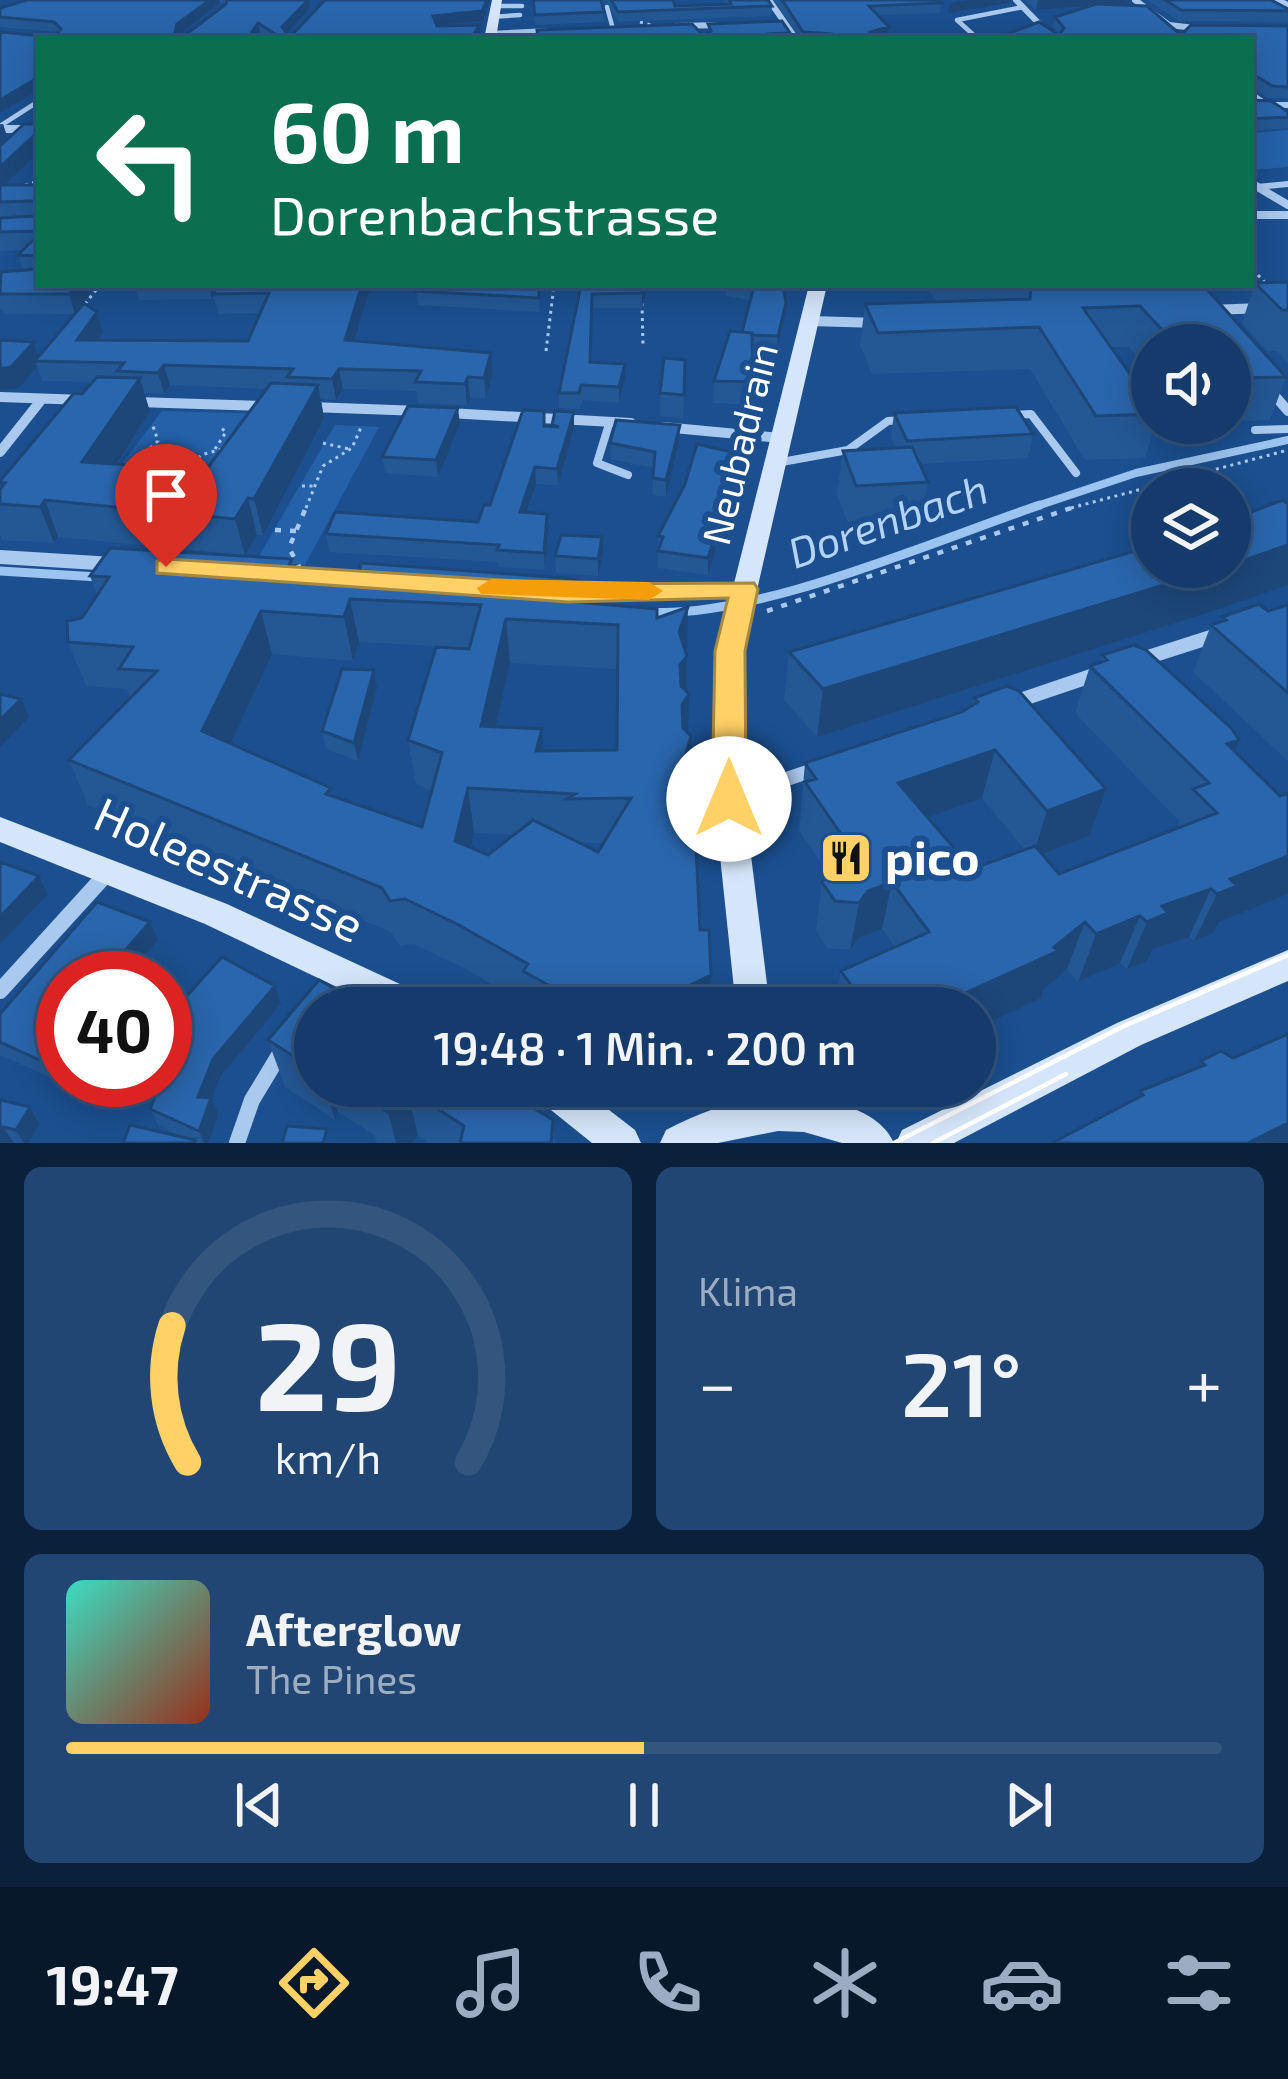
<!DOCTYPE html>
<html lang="de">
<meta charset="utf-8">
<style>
body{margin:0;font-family:"Exo 2",sans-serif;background:#214673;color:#f1f3f6;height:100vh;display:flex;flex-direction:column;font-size:45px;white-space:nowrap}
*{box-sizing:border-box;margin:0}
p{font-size:39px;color:#9dadc1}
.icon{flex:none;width:66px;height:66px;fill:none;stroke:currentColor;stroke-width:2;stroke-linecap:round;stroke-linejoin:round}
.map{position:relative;height:1143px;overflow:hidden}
.sheet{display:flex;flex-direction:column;gap:24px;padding:24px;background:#0b203b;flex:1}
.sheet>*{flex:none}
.hud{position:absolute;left:36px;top:36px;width:1218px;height:252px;border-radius:0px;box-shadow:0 6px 30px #0003,0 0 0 3px #33557e;background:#0b6e4f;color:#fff;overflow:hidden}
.controls{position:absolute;left:1131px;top:324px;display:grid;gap:24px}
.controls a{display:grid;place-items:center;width:120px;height:120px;border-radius:50%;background:#143b6b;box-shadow:0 6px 30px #0003,0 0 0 3px #33557e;font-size:60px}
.speed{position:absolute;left:36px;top:951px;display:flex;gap:24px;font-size:60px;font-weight:700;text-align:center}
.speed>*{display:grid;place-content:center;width:156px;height:156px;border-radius:50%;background:#143b6b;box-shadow:0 6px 30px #0003,0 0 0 3px #33557e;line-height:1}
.speed .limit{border:18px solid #d22;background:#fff;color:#111}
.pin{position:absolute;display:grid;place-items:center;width:102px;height:102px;color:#fff;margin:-123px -51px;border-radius:50% 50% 50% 0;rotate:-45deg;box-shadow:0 0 12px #0007}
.pin .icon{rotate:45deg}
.me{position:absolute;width:132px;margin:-66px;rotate:0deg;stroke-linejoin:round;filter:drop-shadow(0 0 9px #0008)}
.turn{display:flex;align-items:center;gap:42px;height:252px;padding:0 36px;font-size:54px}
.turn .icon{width:156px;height:156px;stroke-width:2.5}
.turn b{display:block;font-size:84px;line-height:102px}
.big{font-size:90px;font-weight:600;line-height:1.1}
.sheet .widget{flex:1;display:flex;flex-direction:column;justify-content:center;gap:18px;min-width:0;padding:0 42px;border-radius:18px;background:#214673}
.sheet .dial{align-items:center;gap:0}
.dial svg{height:312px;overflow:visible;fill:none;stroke:#33557e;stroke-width:7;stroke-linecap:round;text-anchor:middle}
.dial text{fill:#f1f3f6;stroke:none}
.song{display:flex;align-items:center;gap:36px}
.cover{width:144px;height:144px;border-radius:18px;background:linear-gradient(135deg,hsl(170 70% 55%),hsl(10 70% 35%))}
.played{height:12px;border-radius:6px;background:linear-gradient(90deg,#ffd166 50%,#33557e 50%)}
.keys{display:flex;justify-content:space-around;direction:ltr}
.heat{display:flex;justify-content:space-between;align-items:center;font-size:66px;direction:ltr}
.sheet .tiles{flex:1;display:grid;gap:24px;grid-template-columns:1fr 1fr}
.widget:last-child{grid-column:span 2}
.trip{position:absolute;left:294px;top:987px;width:702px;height:120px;border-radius:60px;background:#143b6b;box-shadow:0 6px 30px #0003,0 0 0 3px #33557e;font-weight:600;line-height:120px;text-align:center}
.tab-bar{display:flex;height:192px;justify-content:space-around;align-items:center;background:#08182b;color:#9dadc1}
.tab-bar .icon{width:84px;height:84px}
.tab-bar .selected{color:#ffd166}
.tab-bar b{font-size:54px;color:#f1f3f6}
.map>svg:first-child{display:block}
</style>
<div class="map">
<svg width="1288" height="1143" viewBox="0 0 1288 1143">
<rect width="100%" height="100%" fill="#1b4f8f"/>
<path fill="#2461a8" d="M1288,130V167L1251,170V133Z
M162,411L271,414L215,501L98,495Z
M335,425L379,427L305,565L256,561Z"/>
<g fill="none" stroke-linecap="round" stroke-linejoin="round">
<path stroke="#9cc4f0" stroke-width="8" d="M1031,508L1136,473L1288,440"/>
<path stroke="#9cc4f0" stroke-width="9" d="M0,571L98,577
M647,612C754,620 933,541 1040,505"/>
<path stroke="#a9c9ee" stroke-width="3" stroke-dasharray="3 4.5" stroke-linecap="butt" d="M640,22L655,26
M25,185L39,181
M1258,275L1267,285
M642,303L643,346
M85,304L100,285
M546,351L554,285
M323,443L349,449
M215,449L226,432L219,426
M133,463L191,466
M128,468L158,441L152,423
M210,468L191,466L201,455L226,448
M1196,469L1217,489
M302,486H315
M1230,501L1237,508
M306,508L323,466L352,448L362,425
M1071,508L1288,450"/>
<path stroke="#a9c9ee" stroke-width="4.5" stroke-dasharray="6 9" stroke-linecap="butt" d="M1234,505L1246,516
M275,530L296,531
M301,570L289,548L307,505
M767,611L1080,505"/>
<path stroke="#a9c9ee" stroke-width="4.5" d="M495,6H522
M607,7L613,29
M491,17L520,15
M978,39L957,20L1023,7
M1251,93L1288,119
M0,126L39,101"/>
<path stroke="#a9c9ee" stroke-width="6" d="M1257,187L1288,184"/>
<path stroke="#a9c9ee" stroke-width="8" d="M1010,415L1031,414L1076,473
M610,421L597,463L628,475
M1255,430L1288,429
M776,463L848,450L888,421L904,420"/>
<path stroke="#a9c9ee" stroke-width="6" d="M769,0L796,39
M1016,0L1054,39
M1135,0L1169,25L1203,29
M1277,0L1288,5
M677,26L722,25
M489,34L548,31
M1251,105H1288"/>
<path stroke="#a9c9ee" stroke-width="8" d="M0,129H39
M1251,183L1288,205
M1251,215H1288"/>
<path stroke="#a9c9ee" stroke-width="10" d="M1211,310L1288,307
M810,321L879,323
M1269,389L1288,411
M0,397L85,400
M136,402L265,406
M310,407L421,411
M448,413L631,423
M663,427L781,438
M0,452L42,399"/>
<path stroke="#a9c9ee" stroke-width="14" d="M0,557L113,564
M570,593L744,589
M1139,660L1217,635
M1014,702L1097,674
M769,785L819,768"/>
<path stroke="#a9c9ee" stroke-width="16" d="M730,799L778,782
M0,991L110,870
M237,1143L252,1100L284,1047"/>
<path fill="#d6e6fa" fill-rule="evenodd" d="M492,0H502L496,39H484Z
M809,285H827L743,651L744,799L770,1008H736L714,799L717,651Z
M0,817L227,904L428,997L433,1008H381L205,924L0,842Z
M1288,950V981L1141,1045L954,1143H896L902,1130L1117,1023Z
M531,1086H578L635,1130L641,1143H592L536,1098Z
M778,1095C815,1097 877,1104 894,1143H842L804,1132L778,1131L718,1143H660L666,1130C702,1111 737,1099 778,1095Z"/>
<path stroke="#fff" stroke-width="4.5" d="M894,1143L1122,1027L1288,955
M933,1143L1066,1074"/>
</g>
<path fill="#245895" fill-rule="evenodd" d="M27,0H308L310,8L287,33L290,37L483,21L437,25H480V34L477,39H270L260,32L255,39H39V90L0,113V32L53,37L57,32L0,27V8ZM220,3L226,4L185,35L179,33Z
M532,0H673L675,6L726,4L724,0H768L772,6L771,16L618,22L606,0L602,5L604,22L535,25Z
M774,0H938L941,3L940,13L878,15L889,27L888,37L882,39H800Z
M1024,0H1131L1128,3L1107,5L1181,35L1288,26V98H1269L1253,88L1252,100L1288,112V128L1251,131V39L1059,35L1053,27L1055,17L1092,6L1036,10Z
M1148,0H1271L1288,9V22L1178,21Z
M708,24L790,33V39H537L704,36L708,33Z
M0,124H3L8,139L39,152L6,185H39V285H96L78,310L97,312L103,332L97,341H248L261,313L218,314L214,297L212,299L139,300L134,285H369L370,290L354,341L493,373L486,398H470L467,405L418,403L417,391L343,389L336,400L321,399L324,419L263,535H257L245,555L58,537L54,543L2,540L0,534V481L92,382L42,381L37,367L19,388L0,390V340L34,342L39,356L75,314H4L2,310H0V272L23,270L18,255L23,250L0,251ZM170,385L267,389L206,470L117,464L150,412L144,393H164Z
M1288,282V363L1277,351H1267L1242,323L1255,283Z
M539,285L540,312L418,305L416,291Z
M581,285H648L642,308H593L591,362L625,364V379L619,403L582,400L580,409L559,408V393Z
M726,285H783L786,303L785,317L777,351L752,350V405L713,403L714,381L742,332L750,300L726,296Z
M928,285H1054L1052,287L1203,285L1286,377L1270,420L1238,421L1234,430L1200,431L1194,423H1230V345H1152V374L1129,347H1111L1152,405V423H1155L1145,458L1085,460L1030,369L872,374L860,345L865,304L937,302L928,289Z
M685,360L683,419L660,416V393Z
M894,413L1033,434L1028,458L920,464L928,482L921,527L851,531L837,495L843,451L896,448L891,437Z
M460,424L438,477L385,473L382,457Z
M544,426L574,428L558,485L536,484L527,513L548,531L545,570L499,567L498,562L329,552L326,534L478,522Z
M679,441L666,497L652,495L654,468L611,459L610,443Z
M740,454L739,470L708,575L658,568V536Z
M603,554L598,576L556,573L555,556Z
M294,567L582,602L657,618L687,650L686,691L689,694L688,733L691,818L687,823L700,930L711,975L709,1008H527L526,1004L464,968L414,944L400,946L391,932L88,805L69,760L130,698L127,689L86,686L68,642L97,595L90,576ZM359,642L470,648L408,740L416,784L432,791L422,827L333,797L231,744L272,654L353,661ZM510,663L618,669L617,750L543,751L496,726ZM474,833L514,835L488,855L470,847ZM581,843H603L598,852Z
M1288,605V761L1193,672L1211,625L1219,622L1222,617L1268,611Z
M1204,614L817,737L784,700L789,652Z
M1102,655L1234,752L1219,922L1213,933L1194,941L1189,937L1153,949L1147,961L1127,969L1120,963L1078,982L1067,969L1044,989L1041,998L975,1008H835L841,971L895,947L882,929L859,938L850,950L827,948L816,930L822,882L829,875L799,830L805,763L962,712L972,706L974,698L1089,836L1042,854L1059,874L1176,829L1179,821L1075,713L1090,666L1100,662ZM982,798L1025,850L972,869L927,817Z
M374,670L377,688L358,761L326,749L322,731Z
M97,902L150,922L158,940L125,978H63V1068L54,1079L0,1055V1014Z
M319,980L356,1000L363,993L390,1008H315V1086H498L553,1120L555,1143H429L418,1135L412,1143H377L374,1135L338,1112L335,1120L285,1087L268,1040Z
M281,1004L220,1077L212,1099L219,1115L208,1143H123L182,1137L159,1126L150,1109L174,1050L165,1042V1020Z
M0,1100L30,1107L40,1124L29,1143H0Z"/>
<path fill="#1d4779" d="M210,0H219L220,3L179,34L175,32L177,24Z
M308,0L310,8L284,36L282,27Z
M487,0H490L483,21L434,25L433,16Z
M969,0H1011L1009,3L948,13L950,3Z
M1038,0H1131L1128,3L1036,10Z
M258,23L260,32L255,39H247Z
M480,25V34L477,39H470Z
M889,27L888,37L869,39L870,32Z
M39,77V90L0,113V100Z
M3,124L8,141L0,151V128Z
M39,131V152L0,190V167Z
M76,285H96L75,314L69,294Z
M209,285H220L212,299Z
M362,285H369L370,290L348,360L345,340Z
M645,285H648L642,308V293Z
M786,303L785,317L777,351L778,336Z
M97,312L103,332L84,361L77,340Z
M34,342L40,361H35L37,367L19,388L0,390V369Z
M491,353L493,373L486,398L484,378Z
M625,364V379L619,403V387Z
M164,365L170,385L164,393L158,373Z
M339,369L343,389L336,400L332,379Z
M468,377L470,398L467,405L465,384Z
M140,378L150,412L95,497L82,462Z
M318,385L324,419L263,535L254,499Z
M458,408L460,424L438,477L436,460Z
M574,412V428L558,485L557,469Z
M680,425L679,441L666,497V480Z
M740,454L739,470L708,575V558Z
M535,467L536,484L521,529L520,512Z
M248,498L257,535L245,555L235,519Z
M45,500L58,537L54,543L40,507Z
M547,514L548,531L545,570L544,553Z
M602,537L603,554L598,576V559Z
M1288,545V585L1204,614L817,737L823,689L1223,567H1230V565Z
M581,581L583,623L575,602Z
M350,599L359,642L353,661L344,617Z
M688,607L687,650L683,661L687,656L686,699L689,694L688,739L681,749L679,632Z
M261,611L272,654L216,776L202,731Z
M506,619L510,663L486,770L481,726Z
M374,670L377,688L358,761L354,743Z
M21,699L29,717L0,747V720Z
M542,729L545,773L539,796L536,751Z
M691,736L690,776L693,773L691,818L684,826L685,757Z
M1239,740L1219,787L1227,744Z
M995,750L982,798L889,831L898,783Z
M468,788L474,833L462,886L455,841Z
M1106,789L1089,836L1032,858L1047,811Z
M1288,856V894L1219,922L1213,933L1194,941L1217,894L1230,879Z
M39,876L48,894L0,944V917Z
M892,882L882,929L859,938L850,950L859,903L868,891Z
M1211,889L1189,937L1153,949L1147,961L1127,969L1147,922L1162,906Z
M1140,916L1120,963L1078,982L1096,934Z
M150,922L158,940L125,978H101Z
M1085,922L1067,969L1044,989L1041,998L975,1029V1008H932L1054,947Z
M711,975L709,1008H642Z
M275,986L281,1004L220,1077L212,1099L219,1115L208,1143H204L199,1131L198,1097L213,1059Z
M63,1022V1068L54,1079L44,1062L49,1038Z
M325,1086H329L338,1112L335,1120Z
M407,1089L418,1135L412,1143H396L388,1112Z
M30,1107L40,1124L29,1143H24L16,1130Z
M1288,1123V1143H1248Z
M3,1127L14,1143H0V1132Z"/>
<path fill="#2a66ad" stroke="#1d4779" stroke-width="3" fill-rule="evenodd" d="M27,0H210L177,24L175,32L185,35L226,4L227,0H308L282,27L290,37L325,0H487L482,11L433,16L437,26L480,25L470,39H283L258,23L247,39H39V77L0,100V32L53,37L61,29L54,22L0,17V8Z
M533,0H601L604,12L535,15Z
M611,0H673L675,6L731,4L729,0H768L772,6L618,12Z
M782,0H938L941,3L869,6L889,27L870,32L876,39H836L832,34L803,32Z
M1165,0H1271L1288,9V11L1181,10Z
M1096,4L1147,6L1181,35L1191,25L1288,26V87L1273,86L1254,75L1252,100L1271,101L1288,112V117L1251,119V39H994L1039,22L1059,35L1064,28L1055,17Z
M782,21L790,33L769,34L772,39H538L537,30L692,24L704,36L711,31L708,24Z
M24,124H39V131L0,167V146Z
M0,185H39V205L34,201L0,202Z
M39,210V231L0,232V218L35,216Z
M39,234V285H76L69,294H0L1,272L38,269V256L18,255Z
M1288,282V310H1282L1255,283Z
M218,285H362L345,340L491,353L484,378L468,377L465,384L415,382L421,371L339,369L332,379L287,377L293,369L164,365L158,373L117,371L124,363L35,361L84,303L97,312L77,340L248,341L269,293L213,294Z
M418,285H539V298L416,291Z
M581,285H645L642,293L592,294L590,362L625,364L619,387L581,385L579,393H559Z
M750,285H783L786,303L778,336L752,335V333L742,332L754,286Z
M1089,285H1203L1286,377L1243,378L1250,387H1230V345H1176L1140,306L1083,308L1152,405V414L1096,416L1039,327L878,333L865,304L1030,299L1031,288Z
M730,331L752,333L753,382L714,381Z
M0,340L34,342L11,367L0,369Z
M664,358L685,360L684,395L660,393Z
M97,377L140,378L82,462L206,470L271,383L318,385L254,499L248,498L235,519L45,500L40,507L0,504V489L5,483H0V481L74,393L82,394Z
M408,406L458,408L436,460L382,457Z
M1016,407L1033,434L907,441L894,413Z
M523,410L544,411V426L559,427L552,425L555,411L574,412L557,469L535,467L520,512L547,514L544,553L497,550L499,545L326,534L335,512L478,522L484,505H490Z
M616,420L680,425L666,480L653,478L655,452L610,443Z
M697,444L740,454L708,558L658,551L663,537L658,536L685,484Z
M912,447L928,482L856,486L843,451Z
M1283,500L1288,504V545L1230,565V520Z
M561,535L602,537L598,559L555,556Z
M1152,546V567H1223L823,689L789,652Z
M110,548L292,559L288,567L344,571L359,572L361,563L564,578L581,581L575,602L657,609V618L688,607L679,632L687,656L680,665L681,686L689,694L682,705L683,728L691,736L685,757L693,773L686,781L687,824H695L700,930H709L711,975L642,1008H589L523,971L528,964L457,924L405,899L390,901L382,888L69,760L157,671L119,669L133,647L68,642L67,621L82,618L109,577L90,576ZM350,599L481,605L469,649L436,647L408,740L442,753L422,827L326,794L331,788L202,731L261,611L344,617ZM506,619L618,625L617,750L536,751L542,729L481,726ZM468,788L575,794L567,799L631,798L598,852L533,820L488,855L455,841Z
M1259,604L1268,611L1288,605V693L1211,625L1226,620L1222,617Z
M1134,645L1146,650L1232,729L1239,740L1227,744L1280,796L1288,793V856L1230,879L1237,886L1217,894L1211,889L1162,906L1168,913L1147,922L1140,916L1096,934L1085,922L1054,947L1058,951L932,1008H867L841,971L929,932L892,882L868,891L859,903L835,901L822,882L850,847L805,782L816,779L805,763L962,712L978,702L974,698L1007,686L1019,691L1106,789L1047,811L995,750L898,783L972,869L1035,846L1059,874L1217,813L1193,789L1209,783L1090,666L1107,660L1102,655Z
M342,669L374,670L354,743L322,731Z
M0,694L21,699L0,720Z
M0,862L39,876L0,917Z
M97,902L150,922L101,978H63V1022L49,1038L60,1043L44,1062L0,1042V1014Z
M222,957L275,986L213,1059L198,1097L211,1098L199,1131L150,1109L162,1080H165V1073L178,1040L165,1031V1020Z
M319,980L356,1000L363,993L390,1008H315V1070L268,1040Z
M1288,1034V1123L1248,1143H1052L1143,1095L1140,1091L1205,1065L1201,1061L1221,1051L1233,1058Z
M358,1086H498L553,1120L551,1143H460L464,1126L407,1089L388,1112L364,1098L369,1093Z
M0,1100L30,1107L16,1130L3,1127L0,1132Z
M130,1125L195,1140L194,1143H123Z
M287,1126L327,1129L323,1143H282Z"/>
<path fill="#ffd166" stroke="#a68842" stroke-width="3" d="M166,559L568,584L754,583L758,589L745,651L746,799L741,808H717L712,799L715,651L728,598L568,602L157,573V561Z"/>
<path fill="#f59e0b" d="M491,579L649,582L663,591L649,600L481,594L477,588Z"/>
<defs>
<g id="restaurant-square" transform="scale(2.7)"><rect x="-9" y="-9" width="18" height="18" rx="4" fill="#ffd166" stroke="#1b4f8f"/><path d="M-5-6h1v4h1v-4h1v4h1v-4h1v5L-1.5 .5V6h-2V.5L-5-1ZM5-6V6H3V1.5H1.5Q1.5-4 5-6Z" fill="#111"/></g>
</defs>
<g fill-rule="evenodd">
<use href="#restaurant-square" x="846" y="858"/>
</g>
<g text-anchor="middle" stroke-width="12" stroke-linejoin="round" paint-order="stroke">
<g font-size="39" fill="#fff" stroke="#1b4f8f">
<text transform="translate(740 444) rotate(-76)" y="14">Neubadrain</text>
</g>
<g font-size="42" font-style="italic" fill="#b5d3f5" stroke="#1b4f8f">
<text transform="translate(888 521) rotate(-19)" y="15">Dorenbach</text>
</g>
<g font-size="48" font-weight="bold" fill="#fff" stroke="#1b4f8f" text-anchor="start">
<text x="885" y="875">pico</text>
</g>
<g font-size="48" fill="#fff" stroke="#1b4f8f">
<text transform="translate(229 870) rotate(24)" y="17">Holeestrasse</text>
</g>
</g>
</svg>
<div class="controls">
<a><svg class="icon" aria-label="sound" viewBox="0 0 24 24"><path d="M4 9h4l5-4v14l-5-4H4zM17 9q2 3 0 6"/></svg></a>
<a><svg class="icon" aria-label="layers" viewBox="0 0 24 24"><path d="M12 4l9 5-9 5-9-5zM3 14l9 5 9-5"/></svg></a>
</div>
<div class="speed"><div class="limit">40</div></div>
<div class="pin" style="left:166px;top:567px;background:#d93025"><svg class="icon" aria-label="arrive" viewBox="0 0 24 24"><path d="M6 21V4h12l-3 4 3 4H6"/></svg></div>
<svg class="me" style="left:729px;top:799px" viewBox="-20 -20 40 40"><circle r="19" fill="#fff"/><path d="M0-13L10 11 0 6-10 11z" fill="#ffd166"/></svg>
<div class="trip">19:48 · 1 Min. · 200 m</div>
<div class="hud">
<div class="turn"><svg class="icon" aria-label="left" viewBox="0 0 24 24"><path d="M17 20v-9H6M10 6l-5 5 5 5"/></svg><div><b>60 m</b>Dorenbachstrasse</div></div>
</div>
</div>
<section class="sheet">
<div class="tiles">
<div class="widget dial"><svg viewBox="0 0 100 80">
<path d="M14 69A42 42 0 1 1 86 69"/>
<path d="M14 69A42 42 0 0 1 10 34" stroke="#ffd166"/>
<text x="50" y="56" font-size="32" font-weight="700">29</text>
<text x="50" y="72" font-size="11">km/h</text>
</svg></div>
<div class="widget"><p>Klima</p>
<div class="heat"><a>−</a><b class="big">21°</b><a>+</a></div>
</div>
<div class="widget">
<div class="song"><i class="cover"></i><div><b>Afterglow</b><p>The Pines</p></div></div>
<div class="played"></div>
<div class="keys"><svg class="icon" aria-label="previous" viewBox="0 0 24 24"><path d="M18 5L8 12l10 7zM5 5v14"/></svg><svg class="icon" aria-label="pause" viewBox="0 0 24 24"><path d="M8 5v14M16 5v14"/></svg><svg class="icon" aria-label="next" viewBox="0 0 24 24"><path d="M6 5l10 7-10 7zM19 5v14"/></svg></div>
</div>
</div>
</section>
<nav class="tab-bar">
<b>19:47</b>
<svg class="icon selected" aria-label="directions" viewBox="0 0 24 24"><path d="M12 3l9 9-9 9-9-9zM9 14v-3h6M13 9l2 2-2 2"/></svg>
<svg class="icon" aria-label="music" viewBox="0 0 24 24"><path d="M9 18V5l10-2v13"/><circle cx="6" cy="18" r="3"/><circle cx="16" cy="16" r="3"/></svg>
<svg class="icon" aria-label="phone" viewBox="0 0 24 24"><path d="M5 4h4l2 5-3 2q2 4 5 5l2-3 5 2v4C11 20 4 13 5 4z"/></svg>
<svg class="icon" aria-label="climate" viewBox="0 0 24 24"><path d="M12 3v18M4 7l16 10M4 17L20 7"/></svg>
<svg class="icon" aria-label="car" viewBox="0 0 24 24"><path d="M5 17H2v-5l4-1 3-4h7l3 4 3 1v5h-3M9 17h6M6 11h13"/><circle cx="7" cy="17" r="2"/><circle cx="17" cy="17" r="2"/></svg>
<svg class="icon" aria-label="filters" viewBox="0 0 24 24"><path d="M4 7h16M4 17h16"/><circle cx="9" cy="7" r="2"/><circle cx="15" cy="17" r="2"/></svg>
</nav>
